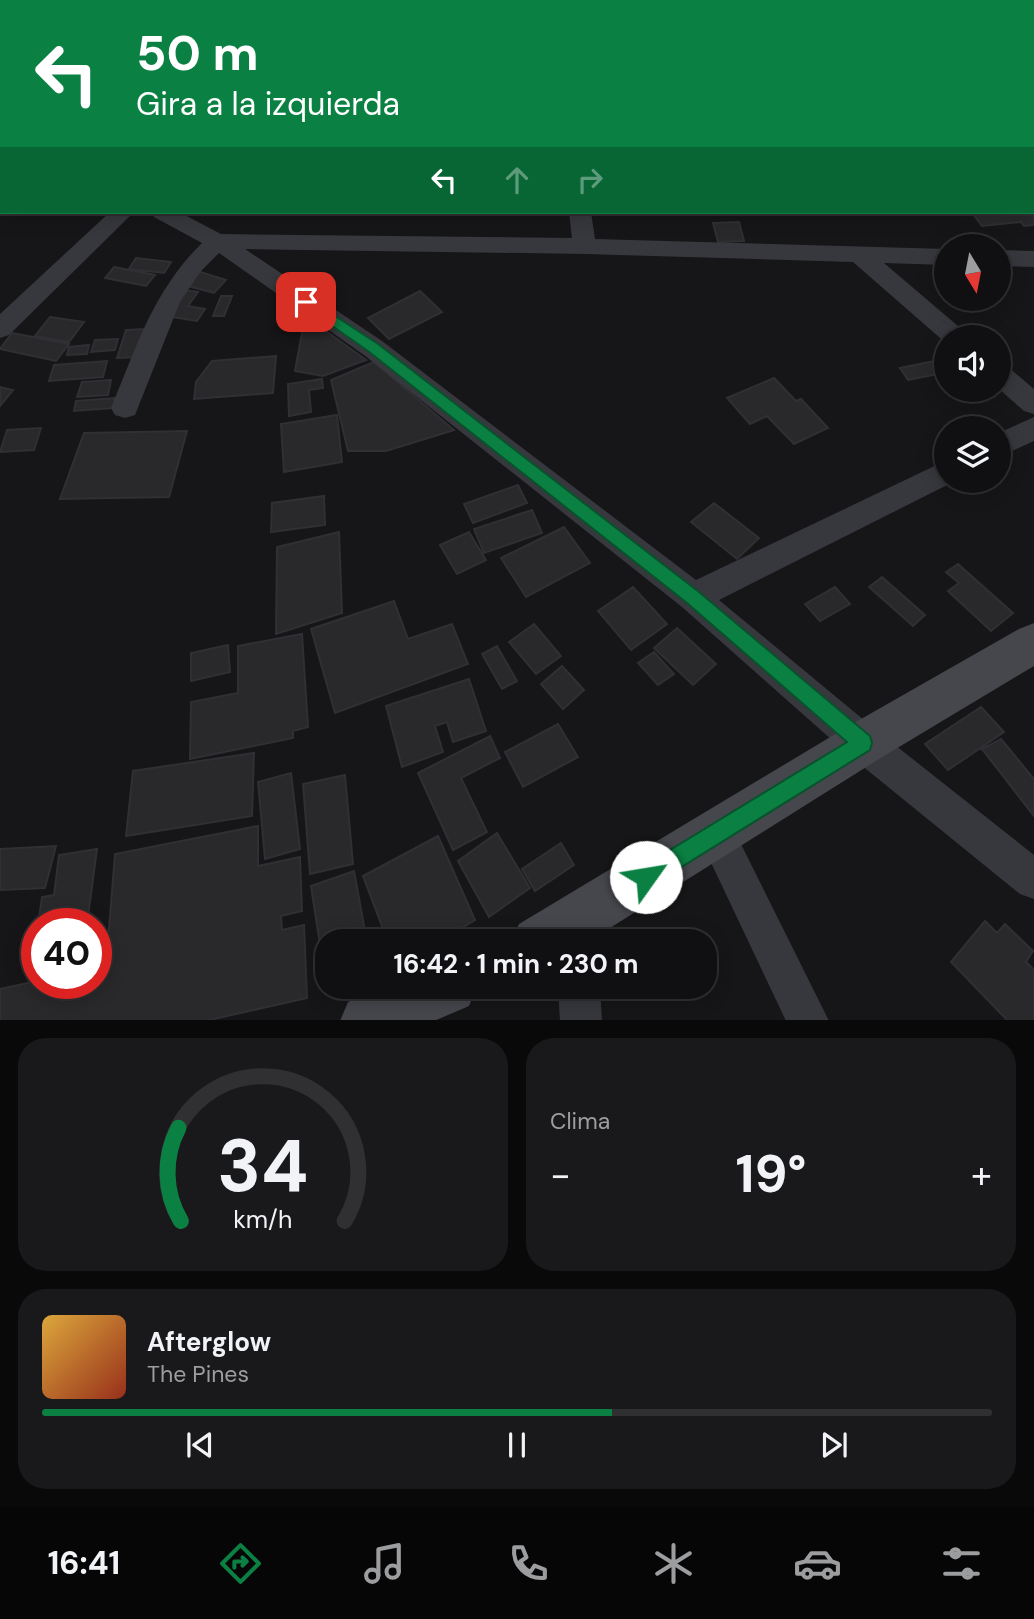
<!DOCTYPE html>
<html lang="es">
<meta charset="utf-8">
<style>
body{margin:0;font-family:"DM Sans",sans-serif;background:#19191b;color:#f1f3f6;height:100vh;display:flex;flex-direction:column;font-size:26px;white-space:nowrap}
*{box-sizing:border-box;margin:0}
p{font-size:23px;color:#9c9d9f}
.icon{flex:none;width:38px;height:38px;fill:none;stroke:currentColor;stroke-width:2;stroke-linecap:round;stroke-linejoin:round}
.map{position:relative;height:1020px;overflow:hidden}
.panel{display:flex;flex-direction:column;gap:18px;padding:18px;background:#09090a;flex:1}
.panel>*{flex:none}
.top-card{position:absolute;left:0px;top:0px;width:1034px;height:214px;box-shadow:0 4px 18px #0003,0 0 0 2px #303032;background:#0b8043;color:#fff;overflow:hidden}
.needle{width:46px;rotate:170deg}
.tools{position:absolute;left:934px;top:234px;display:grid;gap:14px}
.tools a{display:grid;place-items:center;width:77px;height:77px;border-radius:50%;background:#101012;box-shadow:0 4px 18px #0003,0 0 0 2px #303032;font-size:35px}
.speed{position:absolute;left:21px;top:908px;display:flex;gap:14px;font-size:35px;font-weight:700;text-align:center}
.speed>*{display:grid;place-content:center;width:91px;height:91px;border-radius:50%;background:#101012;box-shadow:0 4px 18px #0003,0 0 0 2px #303032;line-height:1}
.speed .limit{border:10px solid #d22;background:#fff;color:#111}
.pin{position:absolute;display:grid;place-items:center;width:60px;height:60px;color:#fff;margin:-30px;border-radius:14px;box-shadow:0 4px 10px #0006}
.me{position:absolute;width:77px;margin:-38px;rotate:58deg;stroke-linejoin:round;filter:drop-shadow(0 0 5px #0008)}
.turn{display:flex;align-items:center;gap:24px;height:147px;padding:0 21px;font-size:32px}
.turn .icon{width:91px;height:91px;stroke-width:2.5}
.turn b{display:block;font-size:49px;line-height:60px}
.lanes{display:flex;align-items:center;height:66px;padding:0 21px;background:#0003;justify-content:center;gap:35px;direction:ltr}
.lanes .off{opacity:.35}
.big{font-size:52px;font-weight:700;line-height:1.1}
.panel .tile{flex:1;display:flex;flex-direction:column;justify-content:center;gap:10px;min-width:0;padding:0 24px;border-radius:28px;background:#19191b}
.panel .dial{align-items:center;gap:0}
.dial svg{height:182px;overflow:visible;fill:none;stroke:#303032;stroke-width:7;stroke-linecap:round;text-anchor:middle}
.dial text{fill:#f1f3f6;stroke:none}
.song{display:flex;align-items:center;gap:21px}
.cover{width:84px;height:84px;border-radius:10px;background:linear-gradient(135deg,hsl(40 70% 55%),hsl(10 70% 35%))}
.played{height:7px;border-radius:4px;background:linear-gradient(90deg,#0b8043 60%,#303032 60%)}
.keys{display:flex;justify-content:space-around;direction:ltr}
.heat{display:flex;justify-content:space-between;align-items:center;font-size:38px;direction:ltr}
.panel .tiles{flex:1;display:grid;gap:18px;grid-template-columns:1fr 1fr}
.tile:last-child{grid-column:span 2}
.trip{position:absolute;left:315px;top:929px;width:402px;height:70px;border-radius:28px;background:#101012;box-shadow:0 4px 18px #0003,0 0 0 2px #303032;font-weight:700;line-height:70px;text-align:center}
.tabs{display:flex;height:112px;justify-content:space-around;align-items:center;background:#060607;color:#9c9d9f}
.tabs .icon{width:49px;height:49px}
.tabs .active{color:#0b8043}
.tabs b{font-size:32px;color:#f1f3f6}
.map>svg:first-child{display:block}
</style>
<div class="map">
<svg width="1034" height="1021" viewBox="0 0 1034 1021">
<rect width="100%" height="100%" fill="#161618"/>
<path fill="#29292c" stroke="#303034" stroke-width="2" d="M990,212H1029L1034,218V225L1024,226L1021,222L982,226L973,214Z
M739,222L744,241L718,242L713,223Z
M136,258L171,262L164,273L129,269Z
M114,267L155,275L146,286L105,278Z
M197,271L226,280L214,293L184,285Z
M185,290L198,292L188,306L205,309L197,321L166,316Z
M420,291L442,312L389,339L368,318Z
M221,296H232L224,316H213Z
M305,316L366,360L323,376L295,371Z
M50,317L84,322L69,342L35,336Z
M146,329L138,357L117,358L126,330Z
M12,333L69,344L56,361L0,349Z
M118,339L115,350L91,352L95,340Z
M89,345L87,354L67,355L69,347Z
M276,356L273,393L194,399L196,382L212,361Z
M107,361L103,377L49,381L54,365Z
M934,361L943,373L908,380L900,368Z
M374,362L454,430L386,451H348L331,380Z
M774,378L796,401L801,399L828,428L794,444L767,416L750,424L727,398Z
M322,379L323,388L309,390L311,412L289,416L288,384Z
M111,380L108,395L77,397L82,382Z
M0,387L13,390L0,406Z
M115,398L113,408L74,411L76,401Z
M337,415L342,462L284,472L281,424Z
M41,428L34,450L0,452L7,430Z
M187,431L169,497L60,499L84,433Z
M518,485L527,503L473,523L464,504Z
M324,496L325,525L271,532L272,503Z
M714,503L759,538L737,559L691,522Z
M532,510L542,533L484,553L474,529Z
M564,527L590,563L526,597L501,558Z
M339,532L342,613L276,634L277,547Z
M469,532L486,560L457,574L440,545Z
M958,564L1013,613L991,631L948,591L959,583L946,572Z
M882,577L925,615L913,626L869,587Z
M633,587L667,624L631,650L598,611Z
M835,587L850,604L820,621L805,604Z
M394,601L408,639L452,624L468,664L335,713L311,629Z
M534,624L561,656L536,674L509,642Z
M677,628L716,664L693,685L654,648Z
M302,634L308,727L293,731V738L190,759L191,702L238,693V646Z
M228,645L230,672L191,681V653Z
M497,646L517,681L502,689L482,654Z
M654,652L674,674L658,685L638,663Z
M562,666L584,690L563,709L541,684Z
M469,679L486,731L453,742L447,722L435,726L443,752L402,767L386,706Z
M981,707L1004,732L948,770L925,744Z
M558,724L578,757L523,787L505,752Z
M490,736L500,758L461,778L487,832L453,850L418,773Z
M1001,739L1034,779V816L982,749Z
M254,753L252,816L126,836L133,771Z
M291,773L300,849L265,859L258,782Z
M345,775L353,864L310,874L303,784Z
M258,826V866L300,857L302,911L281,916L282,930L304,925L307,998L205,1021H0V989L37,981V984H96V968L106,966L115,854Z
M497,833L530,888L489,917L458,861Z
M438,836L475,920L438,942H370L368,937L383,929L363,876Z
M561,843L574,865L535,891L522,869Z
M56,846L45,888L0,890V849Z
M97,849L87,924H38L42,897L54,895L59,855Z
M354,871L367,942H327V987H338L327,991L311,886Z
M985,921L997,933L1005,924L1033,951L1026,962L1034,970V1021H1008L951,962Z"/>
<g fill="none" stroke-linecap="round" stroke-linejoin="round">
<path fill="#37383d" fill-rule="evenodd" d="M187,0H205L187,2Z
M542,0H560V2H543Z
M0,143H2V155H0Z
M110,212H134L9,335L0,338V314Z
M151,212H179L221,234L572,238L569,212H591L595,239L947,249V265L884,263L965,332L969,338H947V344L853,262L585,254L245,249L382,341L696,580L947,460V481H955L719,600L876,730L1034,855V899L1020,894L850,756L682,607L364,355L219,253L201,271L180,302L135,415L125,418L115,415L111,408C137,346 153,291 202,243L154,217Z
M999,250L1034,251V267L999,266Z
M999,364L1008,367L1034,389V414L1024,411L999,389Z
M1034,417V441L999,457V433Z
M716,814L729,820L829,1021H786L697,833L703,820Z
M558,987H600L602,1021H560Z"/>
<path fill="#45474d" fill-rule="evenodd" d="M1034,623V666L879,759L594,938L589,942H511L519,924L847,727L1019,629Z
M383,987H477L469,1006L434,1021H340L348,1002Z"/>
</g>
<path fill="#0b8043" stroke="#07532c" stroke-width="2" d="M306,297L378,344L699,592L870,736L872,743L870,750L654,884L646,887L639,884L636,877L639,869L847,742L687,603L368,351L302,305V299Z"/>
</svg>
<div class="tools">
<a><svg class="needle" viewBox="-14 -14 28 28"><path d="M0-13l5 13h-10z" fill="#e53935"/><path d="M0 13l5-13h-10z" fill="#9c9d9f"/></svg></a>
<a><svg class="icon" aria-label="sound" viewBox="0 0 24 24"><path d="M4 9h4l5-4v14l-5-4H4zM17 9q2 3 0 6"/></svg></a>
<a><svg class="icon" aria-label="layers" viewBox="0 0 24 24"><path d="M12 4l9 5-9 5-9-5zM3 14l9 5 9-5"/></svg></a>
</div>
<div class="speed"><div class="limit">40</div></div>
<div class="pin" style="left:306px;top:302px;background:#d93025"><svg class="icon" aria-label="arrive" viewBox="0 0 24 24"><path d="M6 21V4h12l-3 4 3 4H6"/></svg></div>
<svg class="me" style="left:646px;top:877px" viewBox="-20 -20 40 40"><circle r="19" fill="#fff"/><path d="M0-13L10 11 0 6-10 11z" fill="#0b8043"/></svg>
<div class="trip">16:42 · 1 min · 230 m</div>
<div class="top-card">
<div class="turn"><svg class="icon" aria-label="left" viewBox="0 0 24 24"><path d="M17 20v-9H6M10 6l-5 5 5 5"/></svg><div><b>50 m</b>Gira a la izquierda</div></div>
<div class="lanes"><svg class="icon" aria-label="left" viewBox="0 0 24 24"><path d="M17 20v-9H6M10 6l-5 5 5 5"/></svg><svg class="icon off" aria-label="ahead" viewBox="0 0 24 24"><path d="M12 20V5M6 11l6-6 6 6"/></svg><svg class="icon off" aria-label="right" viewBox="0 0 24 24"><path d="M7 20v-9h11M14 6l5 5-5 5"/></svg></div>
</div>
</div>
<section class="panel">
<div class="tiles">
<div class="tile dial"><svg viewBox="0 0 100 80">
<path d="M14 69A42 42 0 1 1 86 69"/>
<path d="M14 69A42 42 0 0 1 13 28" stroke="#0b8043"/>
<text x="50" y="56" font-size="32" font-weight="700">34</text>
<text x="50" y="72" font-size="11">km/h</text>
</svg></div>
<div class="tile"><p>Clima</p>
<div class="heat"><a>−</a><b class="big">19°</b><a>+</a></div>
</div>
<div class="tile">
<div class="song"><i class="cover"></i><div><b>Afterglow</b><p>The Pines</p></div></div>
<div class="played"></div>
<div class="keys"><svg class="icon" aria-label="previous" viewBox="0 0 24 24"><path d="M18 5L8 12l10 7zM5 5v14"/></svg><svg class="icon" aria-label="pause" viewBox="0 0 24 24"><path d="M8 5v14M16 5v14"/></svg><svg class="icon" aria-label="next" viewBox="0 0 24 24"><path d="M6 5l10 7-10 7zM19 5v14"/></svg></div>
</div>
</div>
</section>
<nav class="tabs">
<b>16:41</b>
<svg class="icon active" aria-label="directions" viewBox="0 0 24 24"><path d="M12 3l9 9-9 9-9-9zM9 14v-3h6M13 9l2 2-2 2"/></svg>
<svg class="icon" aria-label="music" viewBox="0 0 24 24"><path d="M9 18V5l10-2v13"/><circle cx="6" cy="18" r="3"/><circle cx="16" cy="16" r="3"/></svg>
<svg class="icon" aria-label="phone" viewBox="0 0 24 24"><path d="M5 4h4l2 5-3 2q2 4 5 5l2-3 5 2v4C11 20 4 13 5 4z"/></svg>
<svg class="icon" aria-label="climate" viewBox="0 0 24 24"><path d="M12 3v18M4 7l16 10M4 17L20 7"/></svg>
<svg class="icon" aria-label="car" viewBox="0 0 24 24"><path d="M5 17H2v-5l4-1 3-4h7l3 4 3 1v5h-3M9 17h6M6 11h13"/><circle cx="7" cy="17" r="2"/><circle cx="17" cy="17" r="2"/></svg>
<svg class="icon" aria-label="filters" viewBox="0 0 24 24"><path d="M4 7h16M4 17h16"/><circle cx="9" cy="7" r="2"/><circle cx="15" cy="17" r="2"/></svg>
</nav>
